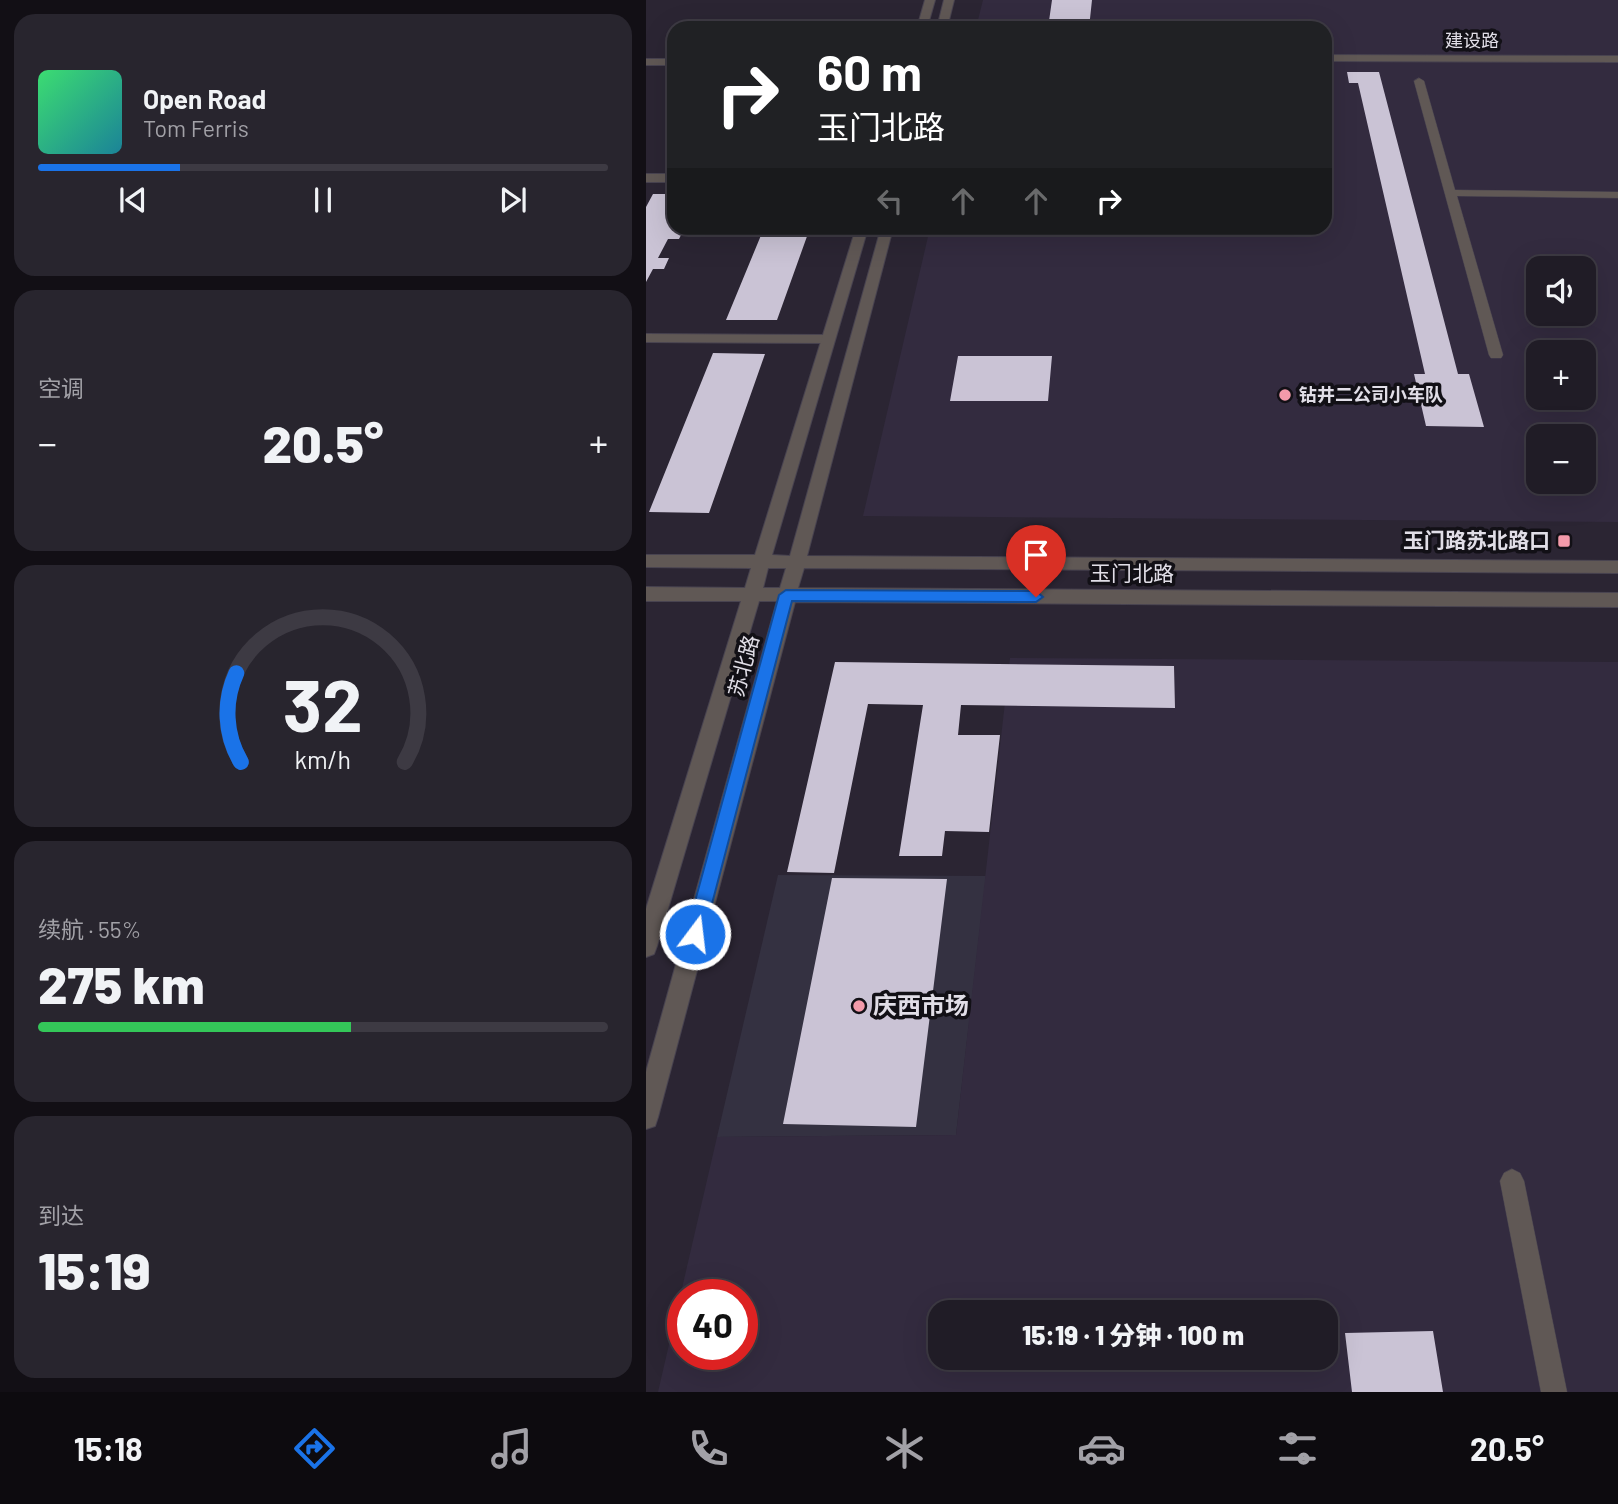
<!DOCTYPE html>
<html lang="zh">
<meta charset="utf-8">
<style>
body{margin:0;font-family:Barlow,"Noto Sans SC",sans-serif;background:#28252e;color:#f1f3f6;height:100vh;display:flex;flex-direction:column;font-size:26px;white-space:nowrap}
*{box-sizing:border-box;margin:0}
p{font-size:23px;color:#a2a1a7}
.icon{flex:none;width:38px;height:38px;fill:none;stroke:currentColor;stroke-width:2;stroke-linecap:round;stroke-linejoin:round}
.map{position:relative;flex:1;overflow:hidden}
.details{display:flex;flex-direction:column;gap:14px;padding:14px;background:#120f15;width:646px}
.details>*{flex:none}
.guide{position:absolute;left:21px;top:21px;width:665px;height:214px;border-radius:21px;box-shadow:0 7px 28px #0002,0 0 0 2px #3d3a43;background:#202124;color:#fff;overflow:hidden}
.buttons{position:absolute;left:880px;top:256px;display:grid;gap:14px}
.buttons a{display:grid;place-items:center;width:70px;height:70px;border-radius:14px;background:#201c26;box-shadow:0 7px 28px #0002,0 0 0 2px #3d3a43;font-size:35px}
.speed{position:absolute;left:21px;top:1279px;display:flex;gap:14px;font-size:35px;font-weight:700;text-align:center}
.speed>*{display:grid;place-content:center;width:91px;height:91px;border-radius:50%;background:#201c26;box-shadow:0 7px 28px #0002,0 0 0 2px #3d3a43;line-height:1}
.speed .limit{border:10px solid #d22;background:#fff;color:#111}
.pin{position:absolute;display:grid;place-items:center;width:60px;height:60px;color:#fff;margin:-72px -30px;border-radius:50% 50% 50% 0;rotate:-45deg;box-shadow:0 0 7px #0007}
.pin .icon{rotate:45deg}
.me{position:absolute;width:77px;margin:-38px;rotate:15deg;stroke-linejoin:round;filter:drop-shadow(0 0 5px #0008)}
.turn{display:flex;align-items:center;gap:24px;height:147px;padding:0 35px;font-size:32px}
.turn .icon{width:91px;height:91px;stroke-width:2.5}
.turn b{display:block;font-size:49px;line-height:60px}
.lanes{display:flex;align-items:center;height:66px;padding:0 35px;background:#0003;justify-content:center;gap:35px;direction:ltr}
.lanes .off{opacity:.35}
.big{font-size:52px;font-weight:800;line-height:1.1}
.details .card{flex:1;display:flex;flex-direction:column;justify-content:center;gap:10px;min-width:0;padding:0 24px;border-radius:21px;background:#28252e}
.details .dial{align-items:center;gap:0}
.dial svg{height:182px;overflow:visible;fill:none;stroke:#3d3a43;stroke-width:7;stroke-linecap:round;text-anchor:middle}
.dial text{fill:#f1f3f6;stroke:none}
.song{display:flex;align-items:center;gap:21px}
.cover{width:84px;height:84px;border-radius:10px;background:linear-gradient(135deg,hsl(140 70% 55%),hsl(190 70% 35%))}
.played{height:7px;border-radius:4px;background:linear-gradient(90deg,#1a73e8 25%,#3d3a43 25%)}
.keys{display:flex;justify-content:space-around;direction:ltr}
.heat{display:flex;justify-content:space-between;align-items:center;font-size:38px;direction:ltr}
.charge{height:10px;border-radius:5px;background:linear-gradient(90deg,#34c759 55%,#3d3a43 0)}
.trip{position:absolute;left:282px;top:1300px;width:410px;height:70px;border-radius:21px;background:#201c26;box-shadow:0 7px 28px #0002,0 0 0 2px #3d3a43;font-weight:800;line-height:70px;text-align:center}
.dock{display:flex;height:112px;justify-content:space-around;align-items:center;background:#0d0b0f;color:#a2a1a7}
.dock .icon{width:49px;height:49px}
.dock .active{color:#1a73e8}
.dock b{font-size:32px;color:#f1f3f6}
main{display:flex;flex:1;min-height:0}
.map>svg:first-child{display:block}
</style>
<main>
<section class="details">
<div class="card">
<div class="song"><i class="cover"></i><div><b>Open Road</b><p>Tom Ferris</p></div></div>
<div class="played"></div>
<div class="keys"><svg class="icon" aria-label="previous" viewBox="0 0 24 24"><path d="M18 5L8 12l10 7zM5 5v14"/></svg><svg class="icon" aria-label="pause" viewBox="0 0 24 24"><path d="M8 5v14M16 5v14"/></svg><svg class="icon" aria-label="next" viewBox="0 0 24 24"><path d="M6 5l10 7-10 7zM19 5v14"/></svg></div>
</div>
<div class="card"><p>空调</p>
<div class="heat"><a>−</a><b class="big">20.5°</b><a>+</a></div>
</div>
<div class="card dial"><svg viewBox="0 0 100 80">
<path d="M14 69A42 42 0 1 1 86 69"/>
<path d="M14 69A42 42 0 0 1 12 30" stroke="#1a73e8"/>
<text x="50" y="56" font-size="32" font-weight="700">32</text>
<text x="50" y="72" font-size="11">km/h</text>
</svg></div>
<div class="card"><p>续航 · 55%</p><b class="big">275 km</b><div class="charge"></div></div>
<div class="card"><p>到达</p><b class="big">15:19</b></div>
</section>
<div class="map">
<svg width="973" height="1392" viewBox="0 0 973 1392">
<rect width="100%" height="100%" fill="#2b2533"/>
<path fill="#343141" d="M132,875L340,876L310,1135L71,1137Z"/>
<path fill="#332b3f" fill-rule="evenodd" d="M337,0H972V522L217,516L284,228H679V28H330ZM892,268H938V313H892ZM892,352H938V397H892ZM892,436H938V481H892Z
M364,658L972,662V1392H12L71,1137L310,1135ZM37,1295H96V1354H37ZM294,1312H679V1358H294Z"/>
<path fill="#cac3d5" d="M406,0H446L443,28H402Z
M701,72H733L812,374H823L838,427L780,426L768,374H779L712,83H703Z
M7,194H28L27,229H38L33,239H22L12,258H23L18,269H7L0,282V207Z
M118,228H164L131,320H80Z
M67,353L119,354L63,513L3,512Z
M312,356H406L402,401H304Z
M189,662L528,666L529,708L315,705L312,735H354L343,832L299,831L296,856H253L277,705L222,704L188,873L141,872Z
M186,878L301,879L270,1127L137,1124Z
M787,1331L797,1392H706L699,1333Z"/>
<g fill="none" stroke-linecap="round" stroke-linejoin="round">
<g stroke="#484350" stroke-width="1">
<path id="service" d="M773,78L778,81L809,190L973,192V198L811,196L857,355L855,358H845L843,355L768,81Z
M866,1169L874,1173L878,1181L921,1392H895L854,1181L858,1173Z"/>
</g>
<g stroke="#484350" stroke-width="2">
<path id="minor" d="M679,55L973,56V62L679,61Z
M0,59H28V65H0Z
M0,174H28V182H0Z
M0,334L182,335L189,339L182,343L0,342Z"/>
</g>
<g stroke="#484350" stroke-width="2">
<path id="tertiary" d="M279,0H289L281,28H271Z
M298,0H308L301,28H291Z
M210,228H222L126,555L144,556L235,228H247L161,556L973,561V573L158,568L152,588L973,593V607L149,602L12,1117L9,1126L0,1129V1072L131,601H113L11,946L8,954L0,957V909L95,601H0V587L99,588L105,568L0,567V555H109ZM122,568H140L134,588H117Z"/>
</g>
<use href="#service" fill="#605855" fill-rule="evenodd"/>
<use href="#minor" fill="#605855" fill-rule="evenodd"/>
<use href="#tertiary" fill="#605855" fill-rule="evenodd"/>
</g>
<path fill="#1a73e8" stroke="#114b97" stroke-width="2" d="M140,590L390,591L397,597L390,602L146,601L58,934L56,940L49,943L43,940L40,934L133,595Z"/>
<g fill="#f39aaa" stroke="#121016" stroke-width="2.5">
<circle cx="639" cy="395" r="7"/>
<rect x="911" y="534" width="14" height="14" rx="3.5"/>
<circle cx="213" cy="1006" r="7"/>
</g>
<g text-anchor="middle" stroke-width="7" stroke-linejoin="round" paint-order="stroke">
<g font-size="18" fill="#e1dee7" stroke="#121016">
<text x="826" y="47">建设路</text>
</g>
<g font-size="18" font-weight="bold" fill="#e1dee7" stroke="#121016" text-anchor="start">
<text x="653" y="401">钻井二公司小车队</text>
</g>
<g font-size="21" font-weight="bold" fill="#e1dee7" stroke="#121016" text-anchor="end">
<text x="904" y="548">玉门路苏北路口</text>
</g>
<g font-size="21" fill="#e1dee7" stroke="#121016">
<text x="486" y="581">玉门北路</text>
<text transform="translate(98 666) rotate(-75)" y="7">苏北路</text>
</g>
<g font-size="24" font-weight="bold" fill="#e1dee7" stroke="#121016" text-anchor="start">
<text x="227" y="1014">庆西市场</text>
</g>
</g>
</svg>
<div class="buttons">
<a><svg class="icon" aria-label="sound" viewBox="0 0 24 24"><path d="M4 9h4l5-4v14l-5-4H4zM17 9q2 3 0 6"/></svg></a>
<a>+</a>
<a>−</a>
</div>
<div class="speed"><div class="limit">40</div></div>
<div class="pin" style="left:390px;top:597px;background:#d93025"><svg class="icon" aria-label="arrive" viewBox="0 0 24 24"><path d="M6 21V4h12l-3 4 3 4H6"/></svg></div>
<svg class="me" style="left:49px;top:934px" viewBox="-20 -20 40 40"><circle r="17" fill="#1a73e8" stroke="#fff" stroke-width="3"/><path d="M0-11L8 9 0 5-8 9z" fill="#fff"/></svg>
<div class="trip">15:19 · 1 分钟 · 100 m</div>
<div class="guide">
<div class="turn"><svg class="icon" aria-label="right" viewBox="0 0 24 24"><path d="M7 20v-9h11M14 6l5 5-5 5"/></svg><div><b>60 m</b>玉门北路</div></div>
<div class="lanes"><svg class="icon off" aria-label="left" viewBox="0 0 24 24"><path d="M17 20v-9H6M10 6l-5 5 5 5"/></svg><svg class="icon off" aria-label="ahead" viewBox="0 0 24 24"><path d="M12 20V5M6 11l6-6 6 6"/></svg><svg class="icon off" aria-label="ahead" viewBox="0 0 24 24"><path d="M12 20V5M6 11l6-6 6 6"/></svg><svg class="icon" aria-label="right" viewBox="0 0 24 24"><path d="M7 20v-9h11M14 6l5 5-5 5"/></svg></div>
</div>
</div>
</main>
<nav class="dock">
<b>15:18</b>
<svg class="icon active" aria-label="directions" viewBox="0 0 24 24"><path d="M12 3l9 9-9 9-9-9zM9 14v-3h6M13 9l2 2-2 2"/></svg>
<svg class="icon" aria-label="music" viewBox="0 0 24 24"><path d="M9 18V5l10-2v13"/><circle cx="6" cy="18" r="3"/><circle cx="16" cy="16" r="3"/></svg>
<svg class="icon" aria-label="phone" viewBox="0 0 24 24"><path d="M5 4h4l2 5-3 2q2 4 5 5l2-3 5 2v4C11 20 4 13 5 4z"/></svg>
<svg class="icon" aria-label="climate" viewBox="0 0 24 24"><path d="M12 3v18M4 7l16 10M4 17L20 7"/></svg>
<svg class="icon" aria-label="car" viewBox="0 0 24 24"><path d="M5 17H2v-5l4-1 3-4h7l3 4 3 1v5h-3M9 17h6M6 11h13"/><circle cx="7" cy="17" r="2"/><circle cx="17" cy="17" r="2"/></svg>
<svg class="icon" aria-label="filters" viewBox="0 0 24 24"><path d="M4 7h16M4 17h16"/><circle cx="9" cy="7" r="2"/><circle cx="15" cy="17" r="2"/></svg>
<b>20.5°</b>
</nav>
